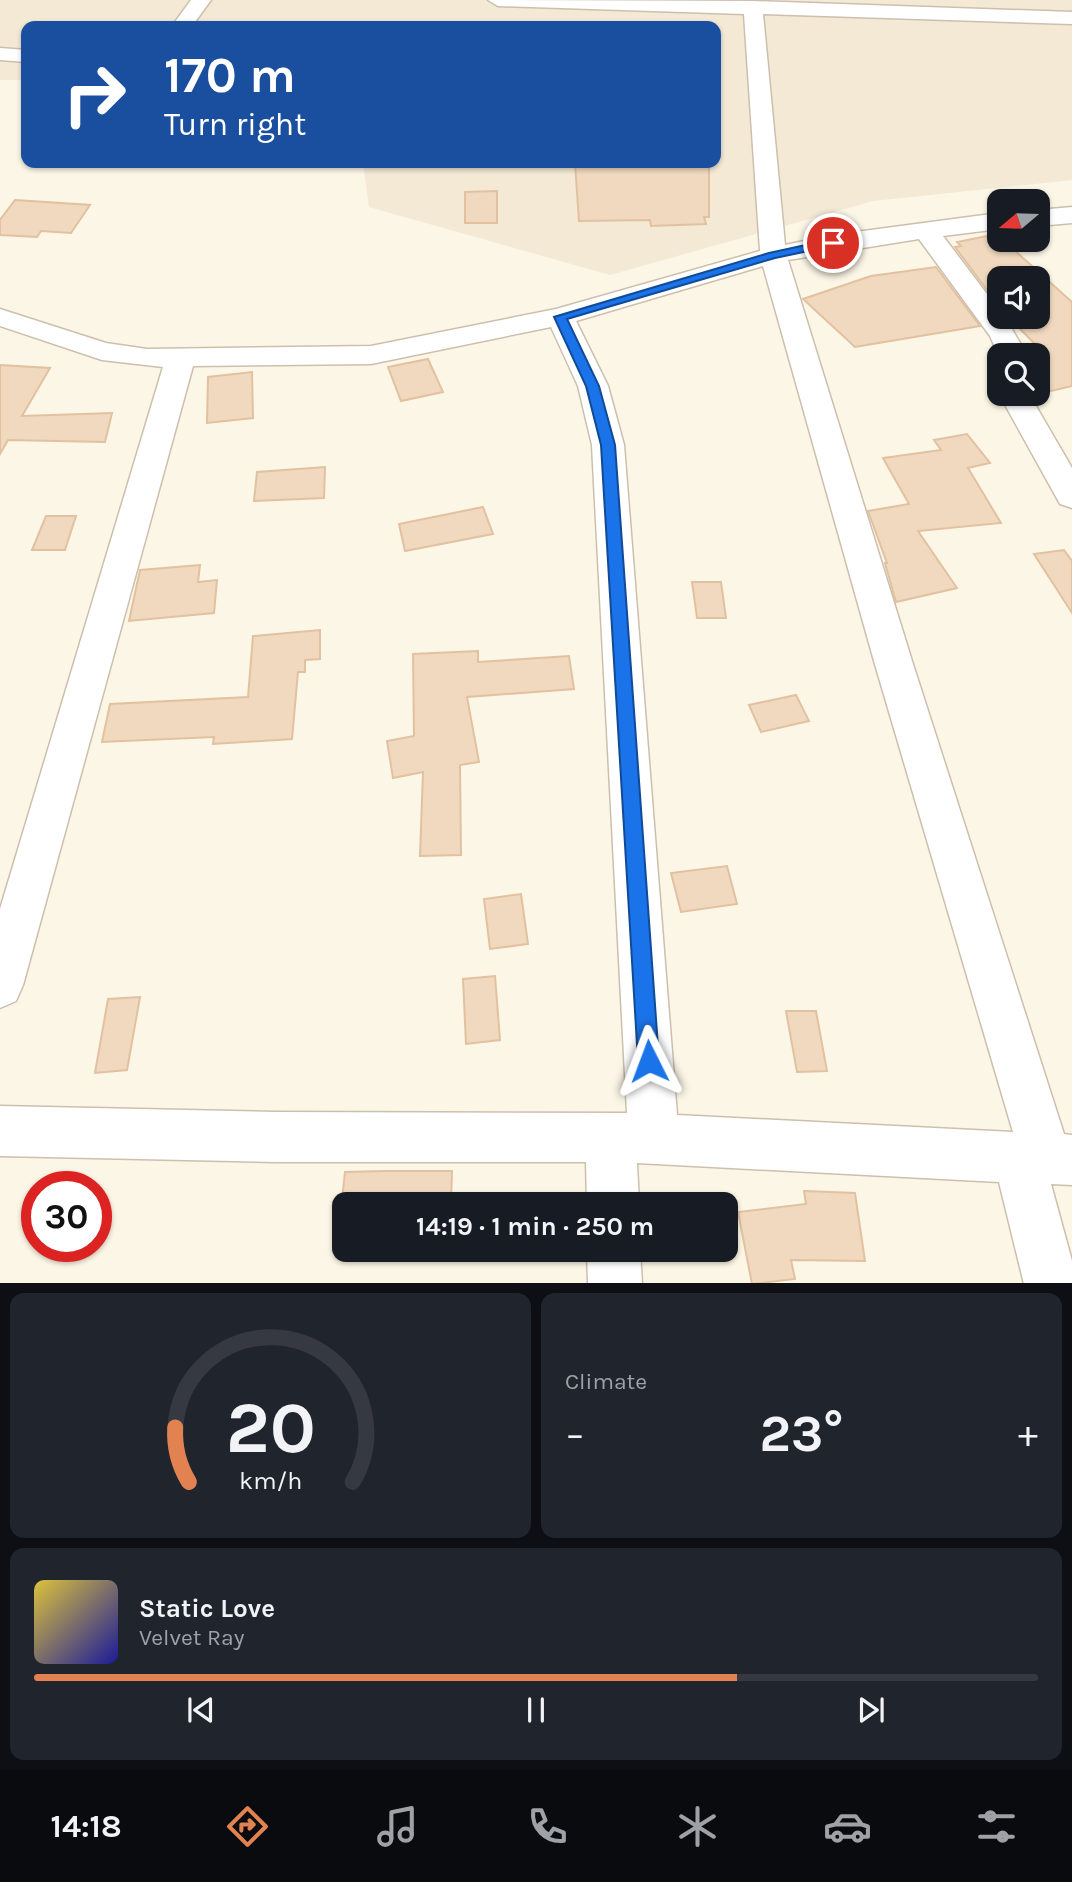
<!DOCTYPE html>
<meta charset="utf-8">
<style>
body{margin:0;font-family:Karla,sans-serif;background:#20242c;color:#f1f3f6;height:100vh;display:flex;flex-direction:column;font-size:26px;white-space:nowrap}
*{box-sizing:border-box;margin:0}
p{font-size:23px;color:#9ea1a6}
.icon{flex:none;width:38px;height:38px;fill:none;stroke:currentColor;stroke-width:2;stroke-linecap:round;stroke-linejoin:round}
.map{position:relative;height:1283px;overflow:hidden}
.side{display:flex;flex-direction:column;gap:10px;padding:10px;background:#0d0f14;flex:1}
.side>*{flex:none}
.guide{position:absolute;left:21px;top:21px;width:700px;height:147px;border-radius:14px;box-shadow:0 2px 5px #0004;background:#1a4fa0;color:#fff;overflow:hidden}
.needle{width:46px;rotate:251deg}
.tools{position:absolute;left:987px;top:189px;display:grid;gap:14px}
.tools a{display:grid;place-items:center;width:63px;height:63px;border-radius:14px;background:#171b24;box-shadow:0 2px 5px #0004;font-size:35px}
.speed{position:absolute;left:21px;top:1171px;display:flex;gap:14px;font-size:35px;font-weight:700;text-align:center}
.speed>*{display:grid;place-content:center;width:91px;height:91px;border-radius:50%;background:#171b24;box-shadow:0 2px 5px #0004;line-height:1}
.speed .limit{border:10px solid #d22;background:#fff;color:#111}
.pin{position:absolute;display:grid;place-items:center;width:60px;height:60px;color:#fff;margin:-30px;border:4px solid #fff;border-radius:50%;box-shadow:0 2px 7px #0007}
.me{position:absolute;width:77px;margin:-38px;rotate:357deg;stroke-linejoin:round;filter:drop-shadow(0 0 5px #0008)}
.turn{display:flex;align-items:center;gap:24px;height:147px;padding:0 28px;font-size:32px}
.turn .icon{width:91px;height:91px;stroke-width:2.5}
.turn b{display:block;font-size:49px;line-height:60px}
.big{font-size:52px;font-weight:700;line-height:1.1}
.side .card{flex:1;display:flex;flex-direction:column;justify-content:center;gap:10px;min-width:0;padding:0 24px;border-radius:14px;background:#20242c}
.side .dial{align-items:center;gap:0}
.dial svg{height:182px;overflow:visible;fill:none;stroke:#363941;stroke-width:7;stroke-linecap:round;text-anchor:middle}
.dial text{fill:#f1f3f6;stroke:none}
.song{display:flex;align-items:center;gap:21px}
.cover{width:84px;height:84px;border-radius:10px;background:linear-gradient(135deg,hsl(50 70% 55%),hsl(240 70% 35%))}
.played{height:7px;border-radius:4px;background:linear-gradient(90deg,#e18250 70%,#363941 70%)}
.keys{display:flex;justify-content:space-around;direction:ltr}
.heat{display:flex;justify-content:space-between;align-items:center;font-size:38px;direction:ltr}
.side .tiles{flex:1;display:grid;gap:10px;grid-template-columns:1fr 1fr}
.card:last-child{grid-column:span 2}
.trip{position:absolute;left:332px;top:1192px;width:406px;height:70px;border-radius:14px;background:#171b24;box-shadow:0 2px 5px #0004;font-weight:700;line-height:70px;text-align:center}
.tab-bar{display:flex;height:112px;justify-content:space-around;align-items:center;background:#090b0e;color:#9ea1a6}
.tab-bar .icon{width:49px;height:49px}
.tab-bar .current{color:#e18250}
.tab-bar b{font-size:32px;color:#f1f3f6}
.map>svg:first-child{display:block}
</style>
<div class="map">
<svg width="1072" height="1284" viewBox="0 0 1072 1284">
<rect width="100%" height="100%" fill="#fcf6e6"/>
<path fill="#f3e9d5" d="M0,0H1072V180L873,201L610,275L369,207L363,163H716V26H26V80H0Z"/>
<path fill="#f0d9bf" stroke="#e2c1a0" stroke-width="2" d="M575,163H709V217H704L706,224L651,226L650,220L579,221Z
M497,191V223H465V192Z
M15,200L90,205L71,233L41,231L37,237L0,235V220Z
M997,234L999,240H1003L1072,302V386L1038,394V347L1008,317H1038V278H999V306L955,247L961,246L957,242Z
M936,267L980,326L855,347L803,299L871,276Z
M428,359L443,392L401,401L388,367Z
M0,365L50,368L22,416L112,413L105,442L8,440L0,454Z
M252,372L253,418L207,423L208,377Z
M967,434L990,463L968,468L1001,523L918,531L957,588L896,602L885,563H887L868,511L909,504L883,458L941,450L934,440Z
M325,467L324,498L254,501L257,472Z
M483,507L493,534L405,551L399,524Z
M46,516H76L65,550H32Z
M1064,550L1072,561V613L1034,554Z
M200,565L198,582L217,580L214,613L129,621L140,570Z
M692,582H721L726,618H697Z
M320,630V659L305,660V672H298L292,739L213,744L214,737L102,742L110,704L248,697L253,636Z
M478,651V662L569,656L574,689L467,697L479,762L460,765L461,855L420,856L423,772L393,778L387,741L414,736L413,654Z
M796,695L809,721L761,732L749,705Z
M727,866L737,904L681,912L671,873Z
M521,894L528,944L490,949L484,899Z
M495,976L500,1040L466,1044L463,979Z
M140,997L127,1070L95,1073L108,999Z
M786,1011H816L827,1071L797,1072Z
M385,1171H452L451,1204H345V1250H378L377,1257H336L345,1172Z
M804,1191L855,1193L865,1261L791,1260L795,1279L752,1284L738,1212L806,1204Z"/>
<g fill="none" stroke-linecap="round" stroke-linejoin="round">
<g stroke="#cdbfad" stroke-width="3">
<path id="minor" d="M191,0H211L192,26H172Z
M488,0L753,1L1072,12V24L763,14L785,245L833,235L999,213V229L943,236L999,310V317H1005L1027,355L999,356L990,336L919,239L788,260L912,661L1064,1134L1072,1135V1185L1051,1184L1072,1261V1284H1024L999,1182L637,1163L639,1204H587L586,1162H275L0,1156V1106L275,1112L627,1113L592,445L578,386L551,327L371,364L193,366L23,985L16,1001L0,1008V909L163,367L102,360L0,326V309L106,343L147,349L371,346L556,309L760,251L744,14L498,6ZM763,266L874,661L1013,1132L677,1115L624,445L608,386L576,321Z
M0,48L26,50V62L0,60Z
M1072,207V223L1038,226V210Z
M999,394H1029L1072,468V508L1060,504Z
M587,1250H640L642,1284H588Z"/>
</g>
<use href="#minor" fill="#fff" fill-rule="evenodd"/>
</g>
<path fill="#1a73e8" stroke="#114b97" stroke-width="2" d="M833,239L839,243L837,245L775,258L567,319L599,386L615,445L659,1061L656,1069L649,1072L642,1069L638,1061L601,445L586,386L554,317L769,253Z"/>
</svg>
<div class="tools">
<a><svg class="needle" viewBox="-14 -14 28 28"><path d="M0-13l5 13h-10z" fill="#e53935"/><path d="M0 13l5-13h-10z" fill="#9ea1a6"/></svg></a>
<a><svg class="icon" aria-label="sound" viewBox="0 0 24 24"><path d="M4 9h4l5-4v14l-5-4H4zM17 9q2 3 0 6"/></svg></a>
<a><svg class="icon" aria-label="search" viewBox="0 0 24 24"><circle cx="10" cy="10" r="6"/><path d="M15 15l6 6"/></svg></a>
</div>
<div class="speed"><div class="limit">30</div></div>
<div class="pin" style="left:833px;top:243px;background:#d93025"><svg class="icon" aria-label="arrive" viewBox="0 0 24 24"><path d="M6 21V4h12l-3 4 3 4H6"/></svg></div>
<svg class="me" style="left:649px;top:1061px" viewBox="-20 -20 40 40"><path d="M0-17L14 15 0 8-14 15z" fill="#1a73e8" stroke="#fff" stroke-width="4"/></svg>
<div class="trip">14:19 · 1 min · 250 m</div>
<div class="guide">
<div class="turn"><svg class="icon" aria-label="right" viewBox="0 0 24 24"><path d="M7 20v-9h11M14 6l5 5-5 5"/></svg><div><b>170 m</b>Turn right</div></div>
</div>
</div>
<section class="side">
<div class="tiles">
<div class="card dial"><svg viewBox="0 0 100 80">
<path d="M14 69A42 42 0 1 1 86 69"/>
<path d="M14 69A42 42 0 0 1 8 45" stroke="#e18250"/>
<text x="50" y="56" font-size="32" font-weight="700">20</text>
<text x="50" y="72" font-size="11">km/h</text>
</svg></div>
<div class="card"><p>Climate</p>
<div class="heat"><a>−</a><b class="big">23°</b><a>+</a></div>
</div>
<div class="card">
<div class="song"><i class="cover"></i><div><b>Static Love</b><p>Velvet Ray</p></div></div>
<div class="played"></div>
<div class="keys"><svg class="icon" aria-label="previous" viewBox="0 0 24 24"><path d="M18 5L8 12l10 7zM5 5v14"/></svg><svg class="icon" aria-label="pause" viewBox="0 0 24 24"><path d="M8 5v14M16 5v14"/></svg><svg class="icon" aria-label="next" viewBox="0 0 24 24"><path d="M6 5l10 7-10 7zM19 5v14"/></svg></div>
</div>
</div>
</section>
<nav class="tab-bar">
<b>14:18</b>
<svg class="icon current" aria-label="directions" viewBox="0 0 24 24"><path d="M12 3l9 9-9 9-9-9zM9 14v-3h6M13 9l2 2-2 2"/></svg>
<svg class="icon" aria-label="music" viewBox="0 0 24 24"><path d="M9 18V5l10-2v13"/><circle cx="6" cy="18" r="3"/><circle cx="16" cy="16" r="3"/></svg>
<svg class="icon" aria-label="phone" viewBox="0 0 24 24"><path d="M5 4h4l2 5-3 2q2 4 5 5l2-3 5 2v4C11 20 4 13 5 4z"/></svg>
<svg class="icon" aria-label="climate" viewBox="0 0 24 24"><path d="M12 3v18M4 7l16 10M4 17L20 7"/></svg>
<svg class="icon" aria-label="car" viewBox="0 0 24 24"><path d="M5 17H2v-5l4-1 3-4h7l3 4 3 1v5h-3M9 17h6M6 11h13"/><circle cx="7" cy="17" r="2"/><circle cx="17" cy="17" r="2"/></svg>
<svg class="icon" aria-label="filters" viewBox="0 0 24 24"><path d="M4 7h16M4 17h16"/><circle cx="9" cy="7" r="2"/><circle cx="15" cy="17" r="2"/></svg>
</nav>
